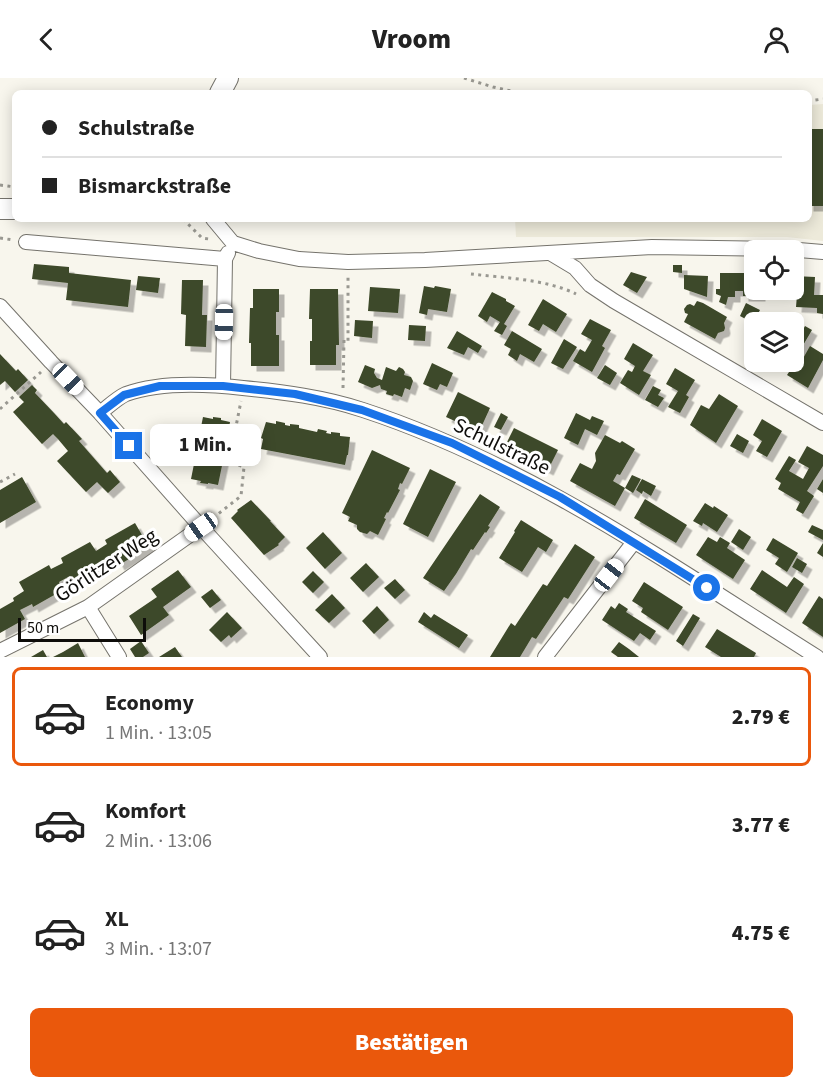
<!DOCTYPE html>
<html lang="de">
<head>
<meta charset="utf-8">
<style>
  body { margin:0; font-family:"Source Sans 3",sans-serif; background:#f6f6f6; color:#222; height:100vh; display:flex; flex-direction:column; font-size:22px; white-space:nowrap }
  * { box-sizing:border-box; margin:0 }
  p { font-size:20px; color:#767676 }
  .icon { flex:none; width:33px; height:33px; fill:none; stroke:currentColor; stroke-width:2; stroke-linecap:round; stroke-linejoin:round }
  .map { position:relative; height:579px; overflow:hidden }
  .side { display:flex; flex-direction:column; background:#fff; flex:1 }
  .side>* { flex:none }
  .guide { position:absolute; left:12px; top:12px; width:800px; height:132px; border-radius:9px; box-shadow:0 3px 15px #0003; display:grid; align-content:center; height:132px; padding:0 30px; background:#fff }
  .tools { position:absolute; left:744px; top:162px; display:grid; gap:12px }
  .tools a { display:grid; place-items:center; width:60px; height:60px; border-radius:9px; background:#fff; box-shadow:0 3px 15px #0003; font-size:30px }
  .scale { position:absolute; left:18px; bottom:15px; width:128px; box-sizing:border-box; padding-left:6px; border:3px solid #0e0d0a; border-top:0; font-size:16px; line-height:21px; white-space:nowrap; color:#0e0d0a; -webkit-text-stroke:4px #fff; paint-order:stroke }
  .end { position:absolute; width:27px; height:27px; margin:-14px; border:8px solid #1a73e8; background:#fff; box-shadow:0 0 0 3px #fff }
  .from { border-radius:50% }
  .bubble { position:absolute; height:42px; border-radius:9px; background:#fff; box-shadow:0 3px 15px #0003; font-size:20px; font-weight:800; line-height:42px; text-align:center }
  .car { position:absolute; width:18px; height:36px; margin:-18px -9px; border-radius:8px; box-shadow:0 0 4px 2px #0007; background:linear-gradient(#fff 24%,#345 0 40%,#fff 0 76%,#345 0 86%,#fff 0) }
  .guide b { display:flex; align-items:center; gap:21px; height:57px; font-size:22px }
  .guide b+b { border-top:2px solid #e0e0e0 }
  .guide i { width:15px; height:15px; background:#222 }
  ul { padding:10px 0 0; list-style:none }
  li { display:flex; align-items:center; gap:18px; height:99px; margin:0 12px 9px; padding:0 18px; border:3px solid transparent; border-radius:9px }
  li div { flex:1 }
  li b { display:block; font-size:22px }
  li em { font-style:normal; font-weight:800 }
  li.current { border-color:#ea580c }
  li>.icon { width:54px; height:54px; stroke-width:1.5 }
  .primary-button { display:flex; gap:12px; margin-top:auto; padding:12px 30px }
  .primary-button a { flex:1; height:69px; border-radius:9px; background:#ea580c; color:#fff; font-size:24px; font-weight:800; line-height:69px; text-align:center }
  header { display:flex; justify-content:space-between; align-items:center; height:78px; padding:0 30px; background:#fff; font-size:27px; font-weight:800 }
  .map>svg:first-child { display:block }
  .built { fill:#edeada }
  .building { fill:#3d4829; filter:url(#shadow) }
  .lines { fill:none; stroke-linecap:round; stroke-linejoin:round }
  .street-casing { stroke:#75736c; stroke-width:16 }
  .secondary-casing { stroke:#75736c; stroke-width:22 }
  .path { stroke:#999891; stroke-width:3; stroke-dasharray:3 4.5; stroke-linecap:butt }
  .street { stroke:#fff; stroke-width:14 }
  .secondary { stroke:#fff; stroke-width:20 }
  .route { stroke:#1a73e8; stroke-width:8 }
  .labels { text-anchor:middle; stroke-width:6; stroke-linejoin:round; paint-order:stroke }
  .street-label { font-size:21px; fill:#0e0d0a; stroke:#fff }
</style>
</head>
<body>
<header><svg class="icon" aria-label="back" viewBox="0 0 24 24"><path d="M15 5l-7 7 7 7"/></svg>Vroom<svg class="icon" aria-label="person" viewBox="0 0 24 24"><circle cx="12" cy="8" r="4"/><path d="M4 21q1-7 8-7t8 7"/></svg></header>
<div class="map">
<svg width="823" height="579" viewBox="0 0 823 579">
  <defs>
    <filter id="shadow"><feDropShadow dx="5.5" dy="5.5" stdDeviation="0" flood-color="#0004"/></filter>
  </defs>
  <rect width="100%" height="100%" fill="#f8f6ed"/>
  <path class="built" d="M823 26V163L787 159H516L515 141H808L809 27Z"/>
  <path class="building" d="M808 51H823V128H808Z
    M34 186 69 189V195L131 202 128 229 66 222 68 205 32 201Z
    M673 187H682V195L673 194Z
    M631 194 647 199 637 215 623 207Z
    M720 195H754V212H760V218H743V213H735V219H728L726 227 719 224 721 218 716 216V211H720Z
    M684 197 708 198 707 219 684 211Z
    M138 198 160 200 158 215 136 212Z
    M794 198 815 199 814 217H823V236L817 235V230L796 229 797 217 790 216 791 212H794Z
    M182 202H203L202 237H207L206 269 185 268 186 237 181 236Z
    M424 208 434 210 435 208 451 211 447 234 428 231 427 237 419 235Z
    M370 209 400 211 398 235 368 233Z
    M253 211H279V234H276V257H279V288H251V265H249L250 230H253Z
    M310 211H338L339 267H336V287H310V263H312V241H309Z
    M492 214 506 221V223L515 228 504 246 507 248 502 257 494 253 500 244 490 238 487 244 478 238Z
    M543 221 567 236 556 254 543 246 539 253 528 247Z
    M697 223 703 225 727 239 724 245 725 250 724 253 718 255 715 261 684 244 688 236 685 235 684 231 687 227 690 226 694 228Z
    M746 225 760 232 753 245 740 238Z
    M590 241 611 252 602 268 605 270 592 294 573 283 580 271 585 274 592 262 581 256Z
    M355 242 373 243 372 260 354 258Z
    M409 247 426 248 425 263 408 262Z
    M805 248 812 252 798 276 794 274V268Z
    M457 253 482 268 478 275 468 269 464 277 447 270Z
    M512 253 542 271 534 284 520 276 517 283 508 277 511 271 504 267Z
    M753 257 754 258V278L744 272 749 264 747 263 748 259Z
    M564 261 577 269 563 291 551 285Z
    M633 265 653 277 643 293 651 297 639 317 620 305 628 292 632 294 635 288 624 281Z
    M810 268 823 276V282L808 310 787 297 797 282 801 284Z
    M0 276 16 293 18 291 28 302 15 314 5 303 0 307Z
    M432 285 453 295 447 309 440 306 437 312 423 306Z
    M365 287 375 291 374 295 377 300 382 302 386 289 396 293 399 289 403 291 405 294 404 297 411 299 413 303 410 312 405 310 402 319 394 316 393 318 386 316 387 313 381 311 380 307 372 310 358 304Z
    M605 287 617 295 610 307 597 300Z
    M675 290 695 302 686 317 689 319 680 335 668 329 678 313 666 306Z
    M32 307 37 312 35 315 54 335 64 346 66 344 82 361 79 363 107 395 110 392 120 404 108 415 97 404 86 414 57 383 68 373 58 361 53 356 42 366 13 334 24 324 19 319Z
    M653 308 661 312 658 317 664 320 658 329 645 322Z
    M458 314 490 330 479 354 446 339Z
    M719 316 738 328 716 365 690 347 701 327 709 331Z
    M501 335 508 339 501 352 494 349Z
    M576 335 590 342 592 338 604 343 597 357 585 351 578 367 564 360Z
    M203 339 213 341V339L221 340V342L230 344 225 373 221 372 220 378H224L218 407 208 405V406L200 405 201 403 191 401 195 381 189 380 193 358 199 359Z
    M762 341 782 353 767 379 756 373 762 363 753 357Z
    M276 343 285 345V347L290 348V346L299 347V350L317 354 318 351 327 353 326 355 331 356V354L340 355V358L350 359 348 377H347L345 387 261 371 263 361 261 360 266 344 276 346Z
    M514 350 558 372 548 392 504 370Z
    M737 356 749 363 743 375 730 368Z
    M605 357 620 365 622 363 635 371 620 397 617 396 613 403 625 410 615 428 570 403 580 385 592 391 596 383 595 375Z
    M807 368 823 377V388L807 413 814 418 803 436 796 432 800 424 778 411 781 405 775 401 789 378 796 382 789 393 803 401 809 390 798 384Z
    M372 372 410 390 402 406 400 405 398 411 400 412 388 435 387 434 384 440 386 441 378 457 370 453 367 456 360 454 357 451V447L348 443 350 439 342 435Z
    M430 391 456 404 428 459 403 446Z
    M632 397 641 401 633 415 625 410Z
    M22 399 36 424 0 445V412Z
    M642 401 656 408 651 418 643 413 642 416 636 412Z
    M823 401V415L817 411Z
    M480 416 500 429 488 448 490 449 486 455 485 454 473 472 471 471 456 496 444 513 423 500Z
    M645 421 687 447 676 465 634 440Z
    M251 422 271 443H270L285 459 278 466 279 467 264 477 231 440 238 433 237 432Z
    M705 425 713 430 714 428 728 437 717 454 703 445 702 448 693 443Z
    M521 442 553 462 546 474 538 469 522 494 499 480 515 454 514 453Z
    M135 445 149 469 119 487 115 479 103 486 105 489 75 506 70 498 59 504 63 512 33 529 32 526 20 532 25 541 0 555V531L14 523 13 520 24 513 19 504 49 487 51 491 63 485 61 480 90 464 96 473 107 466 105 462Z
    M812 447 823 452V462L808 454Z
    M739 451 751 459 743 472 731 464Z
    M323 454 342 475 325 491 306 470Z
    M708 459 717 464 720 459 730 465 727 470 745 482 733 501 696 477Z
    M773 460 798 475 787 494 775 486 779 480 766 472Z
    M823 465V479L817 475Z
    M575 466 595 479 568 521 564 519 536 561 532 559 520 579H490L511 545 515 548 543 506 547 508Z
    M797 480 807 486 802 495 792 489Z
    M366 485 379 499 363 514 350 500Z
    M178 492 191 509 163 529 169 537 141 557 129 538 157 519 151 511Z
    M762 492 787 509 794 499 804 506 786 535 750 511Z
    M313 493 324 504 313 515 302 504Z
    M395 501 405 512 395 521 384 510Z
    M644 504 683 529 668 552 641 534 643 530 632 523Z
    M212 511 221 522 210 530 201 519Z
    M332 516 345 530 329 545 315 532Z
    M819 518 823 521V559L802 545Z
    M619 525 628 531 626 534 656 553 650 562 640 555 634 563 602 542 611 528 615 531Z
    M377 528 389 542 374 556 362 543Z
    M227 534 242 550 231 560 229 557 221 564 209 552Z
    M424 534 431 540 434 536 468 557 459 570 418 544Z
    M693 536 700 540 683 568 676 563Z
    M717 551 756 575 754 579H721L705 569Z
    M141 563 149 575 143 579H135L130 571Z
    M619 564 629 571 639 579H618L611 574Z
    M78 565 85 579H53L63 574Z
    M175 569 182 579H159Z
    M43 572 47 579H31Z"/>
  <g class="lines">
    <g class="street-casing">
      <path id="street" d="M213 141 233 165 259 173 299 181 348 184 425 182 652 169 787 171 823 174
        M26 164 225 181
        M550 175 575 190 590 207 614 223 823 345
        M0 228 51 284 100 335 201 449 320 579
        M223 308 225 181 228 175
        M100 335C108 329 117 320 126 316 159 304 208 306 243 310 283 314 324 319 363 332 528 386 672 488 817 579
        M88 529 119 579
        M0 573 88 529 201 449
        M545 579 634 464"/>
    </g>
    <g class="secondary-casing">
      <path id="secondary" d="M220 15 228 0
        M0 131H15"/>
    </g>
    <path class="path" d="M464 0 493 9 520 15
      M808 23 823 21
      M0 107 15 109
      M183 141 202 160 209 161
      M0 160 13 162
      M471 196C504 200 546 201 576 216
      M343 310 344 262 348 263V198
      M0 331 41 294
      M0 404 15 396
      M213 440 241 418 244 389 229 384 241 323"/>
    <use href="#street" class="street"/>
    <use href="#secondary" class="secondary"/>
  </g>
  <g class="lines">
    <path class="route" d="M129 368 100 335 124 317 160 308H223L295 316 362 332 452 365 560 419 707 510"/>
  </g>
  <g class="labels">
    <g class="street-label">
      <text transform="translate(502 368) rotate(26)" y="7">Schulstraße</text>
      <text transform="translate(106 487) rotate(-33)" y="7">Görlitzer Weg</text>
    </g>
  </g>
</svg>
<div class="tools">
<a><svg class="icon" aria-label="locate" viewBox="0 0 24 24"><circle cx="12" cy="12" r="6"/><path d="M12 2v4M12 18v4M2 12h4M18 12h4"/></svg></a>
<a><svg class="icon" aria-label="layers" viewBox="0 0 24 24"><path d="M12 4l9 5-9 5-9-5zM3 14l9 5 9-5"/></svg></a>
</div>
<div class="scale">50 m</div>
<i class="end from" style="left:707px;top:510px"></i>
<i class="end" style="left:129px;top:368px"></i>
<div class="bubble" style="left:150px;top:346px;width:111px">1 Min.</div>
<i class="car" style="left:224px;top:244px;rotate:181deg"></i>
<i class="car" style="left:68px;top:301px;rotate:136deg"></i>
<i class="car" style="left:201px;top:449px;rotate:235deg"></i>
<i class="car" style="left:609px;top:497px;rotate:38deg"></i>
<div class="guide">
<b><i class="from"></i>Schulstraße</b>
<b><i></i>Bismarckstraße</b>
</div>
</div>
<section class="side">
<ul>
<li class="current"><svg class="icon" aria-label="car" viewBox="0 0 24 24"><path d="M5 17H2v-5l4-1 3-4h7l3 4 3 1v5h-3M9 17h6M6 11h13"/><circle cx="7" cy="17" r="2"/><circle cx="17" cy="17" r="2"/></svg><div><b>Economy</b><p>1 Min. · 13:05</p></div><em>2.79 €</em></li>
<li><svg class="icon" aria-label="car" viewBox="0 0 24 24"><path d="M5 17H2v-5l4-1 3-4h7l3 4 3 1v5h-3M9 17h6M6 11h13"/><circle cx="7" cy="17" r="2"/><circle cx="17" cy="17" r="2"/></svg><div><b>Komfort</b><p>2 Min. · 13:06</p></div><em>3.77 €</em></li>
<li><svg class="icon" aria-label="car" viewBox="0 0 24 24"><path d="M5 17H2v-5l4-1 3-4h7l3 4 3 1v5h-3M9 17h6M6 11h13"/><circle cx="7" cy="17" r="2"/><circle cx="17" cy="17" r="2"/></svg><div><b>XL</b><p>3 Min. · 13:07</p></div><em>4.75 €</em></li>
</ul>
<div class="primary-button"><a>Bestätigen</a></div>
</section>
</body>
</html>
